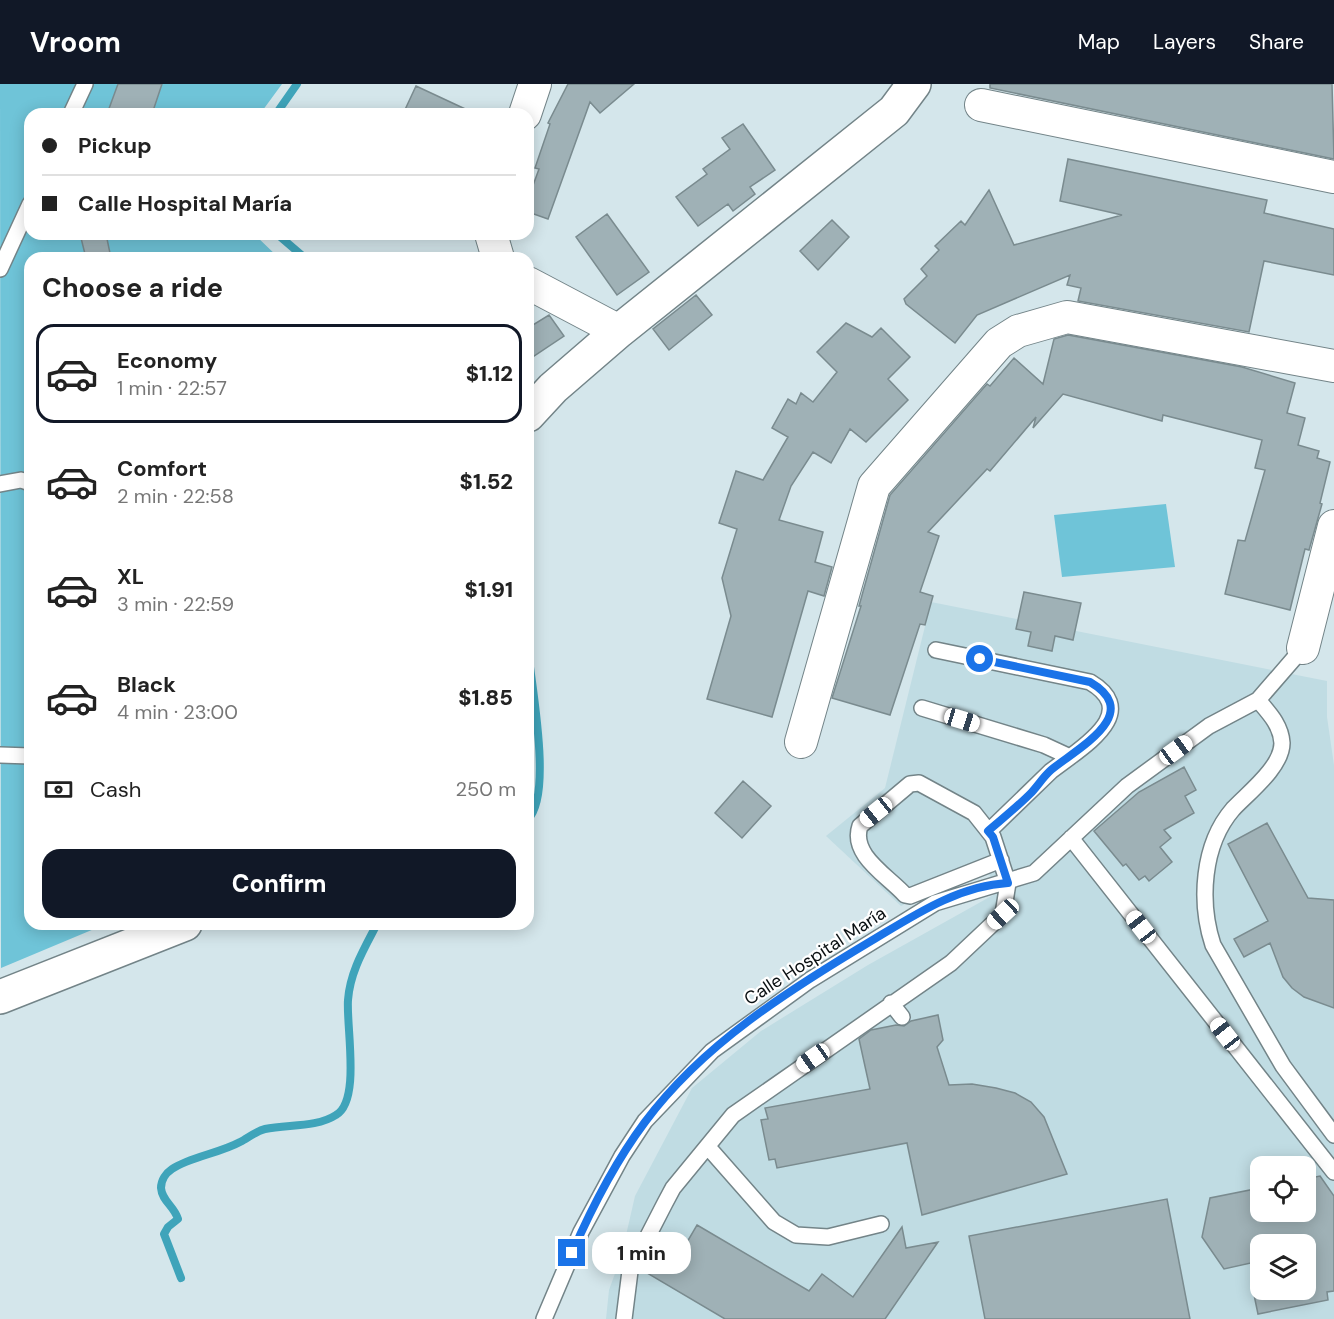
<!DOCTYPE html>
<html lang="en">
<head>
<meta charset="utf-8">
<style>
  body { margin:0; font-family:"DM Sans",sans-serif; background:#f6f6f6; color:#222; height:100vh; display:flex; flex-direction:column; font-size:22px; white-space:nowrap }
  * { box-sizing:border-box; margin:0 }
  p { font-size:20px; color:#767676 }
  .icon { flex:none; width:33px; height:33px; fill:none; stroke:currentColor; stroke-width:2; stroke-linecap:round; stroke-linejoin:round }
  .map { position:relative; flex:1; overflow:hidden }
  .details { position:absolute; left:24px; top:168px; width:510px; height:678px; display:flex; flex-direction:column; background:#fff; border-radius:18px; box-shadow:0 3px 15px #0003 }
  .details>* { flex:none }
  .top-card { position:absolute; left:24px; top:24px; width:510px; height:132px; border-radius:18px; box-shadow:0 3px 15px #0003; display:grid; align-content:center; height:132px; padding:0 18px; background:#fff }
  .buttons { position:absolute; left:1250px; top:1072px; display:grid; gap:12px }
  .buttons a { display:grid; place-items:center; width:66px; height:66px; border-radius:12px; background:#fff; box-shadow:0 3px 15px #0003; font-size:30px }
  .end { position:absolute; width:27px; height:27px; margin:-14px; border:8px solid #1a73e8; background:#fff; box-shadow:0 0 0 3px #fff }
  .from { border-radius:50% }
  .bubble { position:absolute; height:42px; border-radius:18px; background:#fff; box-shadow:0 3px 15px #0003; font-size:20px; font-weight:800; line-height:42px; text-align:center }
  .car { position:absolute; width:18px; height:36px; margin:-18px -9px; border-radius:8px; box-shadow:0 0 4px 2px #0007; background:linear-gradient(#fff 24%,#345 0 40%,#fff 0 76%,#345 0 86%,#fff 0) }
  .top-card b { display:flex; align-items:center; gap:21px; height:57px; font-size:22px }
  .top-card b+b { border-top:2px solid #e0e0e0 }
  .top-card i { width:15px; height:15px; background:#222 }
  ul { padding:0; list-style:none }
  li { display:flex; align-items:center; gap:18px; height:99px; margin:0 12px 9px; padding:0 6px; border:3px solid transparent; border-radius:18px }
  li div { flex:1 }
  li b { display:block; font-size:22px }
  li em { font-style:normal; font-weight:800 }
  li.on { border-color:#111827 }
  li>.icon { width:54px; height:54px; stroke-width:1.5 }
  h2 { padding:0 18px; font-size:27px; line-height:72px }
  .pay { display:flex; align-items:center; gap:15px; height:66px; padding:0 18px; font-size:22px }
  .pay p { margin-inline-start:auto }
  .cta { display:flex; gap:12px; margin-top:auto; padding:12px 18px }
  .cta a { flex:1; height:69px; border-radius:18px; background:#111827; color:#fff; font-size:24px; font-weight:800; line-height:69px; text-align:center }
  header { display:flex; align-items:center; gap:36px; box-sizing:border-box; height:84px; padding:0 30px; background:#111827; color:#fff }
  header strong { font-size:28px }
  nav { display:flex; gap:33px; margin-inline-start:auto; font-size:21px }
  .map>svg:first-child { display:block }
  .built { fill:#c0dce3; fill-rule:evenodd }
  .green { fill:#6fc4d8 }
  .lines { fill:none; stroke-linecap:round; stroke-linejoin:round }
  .stream { stroke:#3fa4ba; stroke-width:8 }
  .building { fill:#9fb1b6; stroke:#7a8b8f; stroke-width:1.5 }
  .service-casing { stroke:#738488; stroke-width:18 }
  .minor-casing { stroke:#738488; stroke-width:34 }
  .tertiary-casing { stroke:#738488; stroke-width:36 }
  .service { stroke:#fff; stroke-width:15 }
  .minor { stroke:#fff; stroke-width:32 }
  .tertiary { stroke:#fff; stroke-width:33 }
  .route { stroke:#1a73e8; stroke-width:8 }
  .labels { text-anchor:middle; stroke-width:4.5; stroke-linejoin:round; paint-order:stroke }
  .street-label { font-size:18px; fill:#090f11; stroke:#fff }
</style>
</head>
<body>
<header>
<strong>Vroom</strong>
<nav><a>Map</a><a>Layers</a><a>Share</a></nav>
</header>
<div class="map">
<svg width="1334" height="1235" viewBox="0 0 1334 1235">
  <rect width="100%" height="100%" fill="#d4e6eb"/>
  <path class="built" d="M931 518 1327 597V633L1334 681V1235H606L609 1206 621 1173 635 1112 692 1004 761 947 868 881 995 810 987 783 901 822 826 752 885 704ZM1260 1083H1305V1128H1260ZM1260 1161H1305V1206H1260Z"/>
  <path class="green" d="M0 0H282L260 30H30V150H254L279 174H30V840H106L1 884Z
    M1166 420 1175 483 1062 493 1054 431Z"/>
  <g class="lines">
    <path class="stream" d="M276 30 297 0
      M277 150 305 174
      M528 566C531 600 553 711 528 735
      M181 1194 164 1150 168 1143 178 1135C174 1122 162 1117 161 1104 161 1096 166 1089 172 1085 190 1073 220 1069 240 1058 248 1054 256 1047 265 1045 287 1040 316 1044 336 1031 361 1017 346 942 348 916 350 888 364 865 377 840"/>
  </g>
  <path class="building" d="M118 0H162L152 30H107Z
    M568 0H634L600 29 590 18 548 135 528 128V115L539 85 535 84 550 40 548 39Z
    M990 0H1332L1334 75 990 4Z
    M416 2 476 30H403Z
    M743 40 775 86 750 103 755 110 733 127 728 120 698 142 676 113 707 90 703 85 730 65 722 54Z
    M1068 75 1267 116 1264 129 1334 145V191L1264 177 1249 248 1078 217 1081 204 1067 201 1070 191 977 231 955 259 906 220 904 215 927 192 921 185 939 166 935 162 961 137 965 141 989 106 1014 161 1122 131 1060 117Z
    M607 130 649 188 617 211 576 153Z
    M832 136 849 153 818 186 800 167Z
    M80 150H106L111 174H86Z
    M696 211 712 231 669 266 653 245Z
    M549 231 564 252 528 276V244Z
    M846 239 872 253 881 244 910 273 888 295 908 316 866 358 850 345 831 379 813 368 791 402 779 436 823 448 815 478 832 483 824 512 808 507 772 633 707 615 731 532 722 494 737 445 719 439 736 387 763 396 788 353 772 344 788 315 796 320 801 309 813 318 837 288 817 268Z
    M1068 251 1242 283 1295 299 1287 329 1305 334 1298 361 1319 367 1317 374 1330 378 1320 419 1322 420 1309 466 1305 465 1290 526 1225 510 1238 456 1245 457 1265 386 1255 384 1262 356 1163 331 1162 337 1063 310 1033 344 1036 333 990 387 987 385 928 448 939 452 920 508 933 512 925 541 920 540 890 631 832 614 861 522H859L890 411 987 300 990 302 1014 274 1043 300 1054 255Z
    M1024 508 1081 519 1073 556 1055 552 1052 567 1028 562 1031 548 1016 545Z
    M1184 683 1196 706 1185 712 1194 729 1164 746 1171 754 1160 763 1172 778 1149 797 1145 792 1139 796 1126 780 1123 782 1094 747 1139 708Z
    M743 697 771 722 742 754 715 729Z
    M1267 739 1308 814 1334 816V924L1304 913 1292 904 1283 893 1270 859 1244 873 1234 855 1268 837 1228 760Z
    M938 931 943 956 937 963 949 1001 972 1000 996 1004 1015 1009 1031 1018 1044 1033 1067 1090 922 1131 907 1059 777 1084 775 1075 769 1076 761 1036 768 1035 765 1024 870 1005 859 955 871 946 896 941 904 942 911 937Z
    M1320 1092 1334 1112V1207L1327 1208 1328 1216 1258 1230 1253 1206H1305V1161H1260V1177L1224 1185 1202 1153 1210 1114 1260 1104V1128H1305V1095Z
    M1167 1115 1190 1235H985L969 1152Z
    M697 1141 809 1207 822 1190 853 1213 902 1143 906 1164 938 1158 885 1235H725L642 1186 656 1158 679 1172Z"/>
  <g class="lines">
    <g class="service-casing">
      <path id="service" d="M71 30 85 0
        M0 185 30 120
        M0 400 21 396 30 399
        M936 566 1090 598C1134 624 1097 653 1070 673
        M1258 616C1269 629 1281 641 1282 659 1282 683 1248 709 1233 725 1202 761 1199 818 1213 861L1283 982 1334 1051
        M922 624 1044 661 1070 673 1051 687 989 747
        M0 671 30 672
        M1071 754 1334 1088
        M891 919 902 933
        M708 1063 774 1138 796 1151 828 1153 881 1140
        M544 1235 581 1148 622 1072 645 1037 712 967 810 896 935 819 1034 789 1127 702 1209 642 1258 616 1303 564
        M624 1235 630 1187 665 1119 673 1104 733 1031 951 879 1003 830 1008 799 993 753 974 729 919 699 910 700 860 742C850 771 888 792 905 811L910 812 1001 776"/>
    </g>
    <g class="minor-casing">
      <path id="minor" d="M981 21 1334 93
        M525 30 535 0
        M491 150 498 174
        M528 199 619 247
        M1303 564 1334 442
        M801 658 874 402 999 259 1018 247 1067 233 1334 282"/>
    </g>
    <g class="tertiary-casing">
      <path id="tertiary" d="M528 331 553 304 619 247 894 27 914 0
        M0 913 185 840"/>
    </g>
    <use href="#service" class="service"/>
    <use href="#minor" class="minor"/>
    <use href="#tertiary" class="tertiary"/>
  </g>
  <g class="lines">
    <path class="route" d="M572 1169C592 1123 615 1078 645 1038 703 960 789 906 871 857 913 832 957 802 1008 799L993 753 988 747C1002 735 1017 723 1030 710 1037 703 1043 693 1051 686 1076 665 1145 630 1090 598L980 575"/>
  </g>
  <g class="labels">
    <g class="street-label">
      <text transform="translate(815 872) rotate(-33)" y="6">Calle Hospital María</text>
    </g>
  </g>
</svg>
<div class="buttons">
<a><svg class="icon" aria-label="locate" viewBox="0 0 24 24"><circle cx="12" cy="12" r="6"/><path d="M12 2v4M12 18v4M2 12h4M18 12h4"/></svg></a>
<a><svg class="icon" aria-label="layers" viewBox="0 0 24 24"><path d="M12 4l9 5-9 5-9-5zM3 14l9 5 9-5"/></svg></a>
</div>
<i class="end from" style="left:980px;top:575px"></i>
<i class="end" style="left:572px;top:1169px"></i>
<div class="bubble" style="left:592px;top:1148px;width:99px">1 min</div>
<i class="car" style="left:962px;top:636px;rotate:107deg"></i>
<i class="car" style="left:1176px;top:666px;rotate:54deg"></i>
<i class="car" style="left:876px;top:728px;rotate:231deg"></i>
<i class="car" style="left:1003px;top:830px;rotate:227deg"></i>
<i class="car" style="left:1141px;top:843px;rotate:322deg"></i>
<i class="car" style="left:1225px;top:950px;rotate:322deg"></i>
<i class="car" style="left:813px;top:974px;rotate:235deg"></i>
<div class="top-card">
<b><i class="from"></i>Pickup</b>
<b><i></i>Calle Hospital María</b>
</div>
<section class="details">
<h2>Choose a ride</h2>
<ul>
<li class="on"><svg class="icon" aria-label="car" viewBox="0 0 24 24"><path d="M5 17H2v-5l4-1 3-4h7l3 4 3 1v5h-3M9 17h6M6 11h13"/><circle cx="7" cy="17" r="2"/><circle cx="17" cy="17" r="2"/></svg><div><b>Economy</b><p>1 min · 22:57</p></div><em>$1.12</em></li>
<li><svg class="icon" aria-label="car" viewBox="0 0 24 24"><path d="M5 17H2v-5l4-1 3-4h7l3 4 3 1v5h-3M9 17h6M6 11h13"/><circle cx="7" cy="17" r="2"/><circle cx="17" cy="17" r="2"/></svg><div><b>Comfort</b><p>2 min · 22:58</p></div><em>$1.52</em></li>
<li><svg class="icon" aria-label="car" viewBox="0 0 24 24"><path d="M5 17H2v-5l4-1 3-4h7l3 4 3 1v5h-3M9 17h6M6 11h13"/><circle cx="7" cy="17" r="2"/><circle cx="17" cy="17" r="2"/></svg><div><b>XL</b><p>3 min · 22:59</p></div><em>$1.91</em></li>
<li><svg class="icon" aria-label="car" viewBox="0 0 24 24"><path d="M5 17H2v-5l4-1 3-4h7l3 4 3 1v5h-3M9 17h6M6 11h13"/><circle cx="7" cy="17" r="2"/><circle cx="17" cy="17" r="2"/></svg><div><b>Black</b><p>4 min · 23:00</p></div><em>$1.85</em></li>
</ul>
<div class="pay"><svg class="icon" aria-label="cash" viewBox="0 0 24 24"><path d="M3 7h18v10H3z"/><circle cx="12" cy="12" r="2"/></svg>Cash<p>250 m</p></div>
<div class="cta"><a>Confirm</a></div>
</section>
</div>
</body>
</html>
